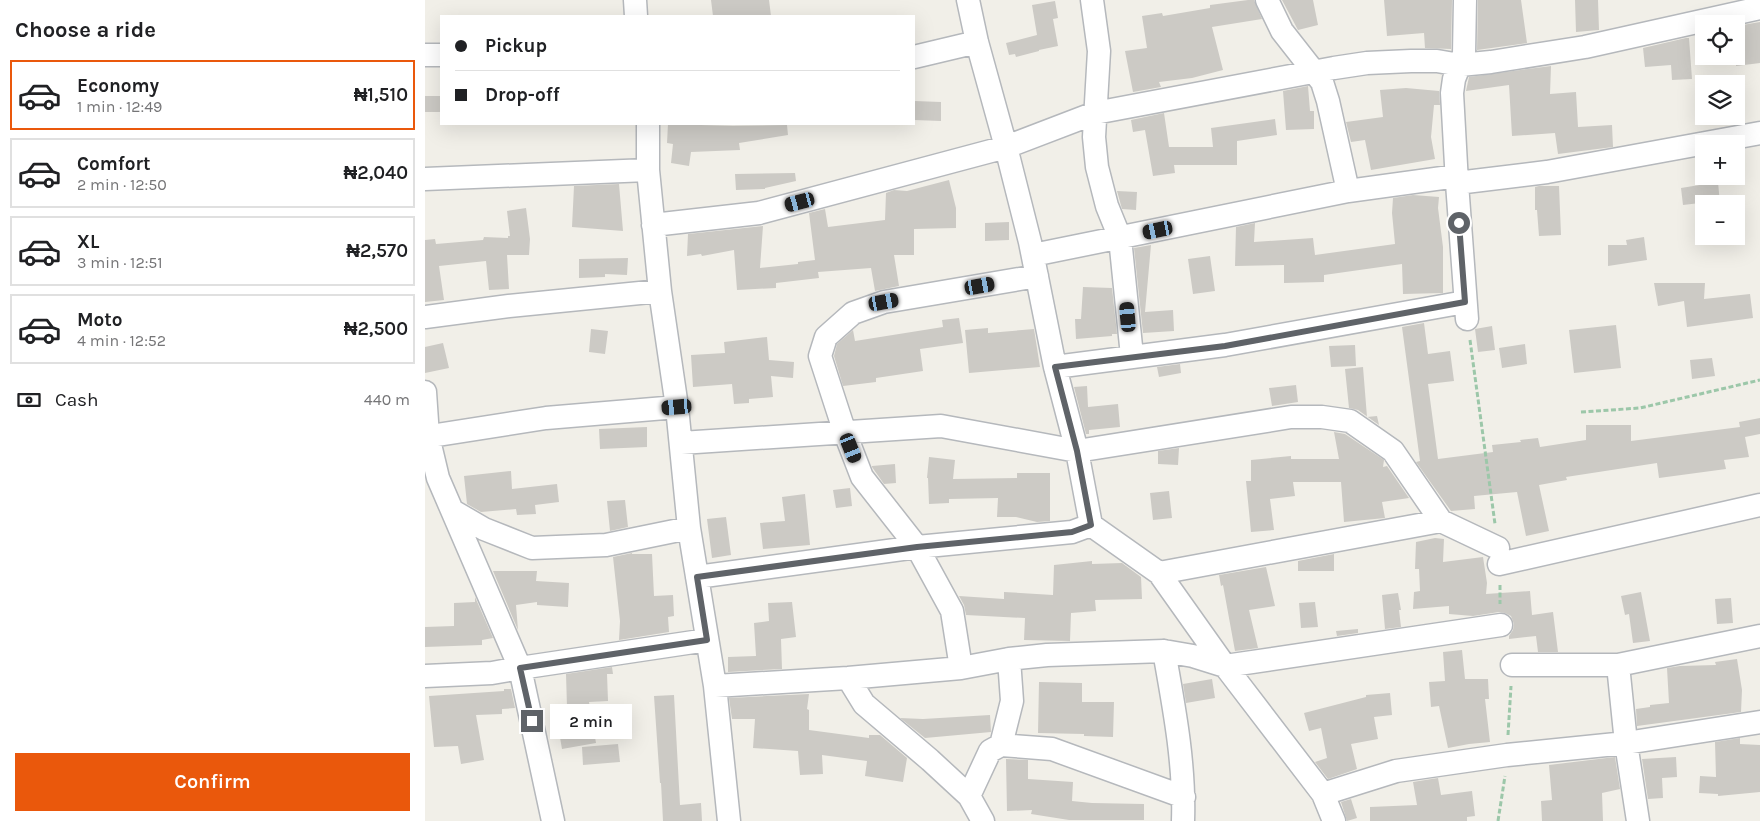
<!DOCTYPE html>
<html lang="en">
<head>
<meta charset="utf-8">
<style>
  body { margin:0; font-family:Karla,sans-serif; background:#f2f2f2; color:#202124; height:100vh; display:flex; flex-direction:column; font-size:19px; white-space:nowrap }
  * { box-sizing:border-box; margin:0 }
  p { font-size:16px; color:#757577 }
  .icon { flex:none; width:28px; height:28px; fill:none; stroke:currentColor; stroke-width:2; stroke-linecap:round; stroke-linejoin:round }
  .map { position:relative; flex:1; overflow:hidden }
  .details { display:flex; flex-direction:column; background:#fff; width:425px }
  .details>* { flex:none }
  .banner { position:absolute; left:15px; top:15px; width:475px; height:110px; border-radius:0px; box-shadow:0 5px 20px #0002; display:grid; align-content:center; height:110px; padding:0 15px; background:#fff }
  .tools { position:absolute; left:1270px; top:15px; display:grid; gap:10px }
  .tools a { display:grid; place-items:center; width:50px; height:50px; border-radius:0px; background:#fff; box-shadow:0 5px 20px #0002; font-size:25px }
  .end { position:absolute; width:22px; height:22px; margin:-11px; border:6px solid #5f6368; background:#fff; box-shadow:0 0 0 2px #fff }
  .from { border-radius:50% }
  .bubble { position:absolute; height:35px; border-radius:0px; background:#fff; box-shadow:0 5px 20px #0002; font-size:16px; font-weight:600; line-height:35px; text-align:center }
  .car { position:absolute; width:15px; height:30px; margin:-15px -8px; border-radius:6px; box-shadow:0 0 4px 1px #0007; background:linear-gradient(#222 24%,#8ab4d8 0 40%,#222 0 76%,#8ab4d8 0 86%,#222 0) }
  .banner b { display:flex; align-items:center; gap:18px; height:48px; font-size:19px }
  .banner b+b { border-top:1px solid #e0e0e0 }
  .banner i { width:12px; height:12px; background:#202124 }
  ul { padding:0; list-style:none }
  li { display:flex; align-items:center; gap:15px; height:70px; margin:0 10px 8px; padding:0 5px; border:2px solid #e0e0e0; border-radius:0px }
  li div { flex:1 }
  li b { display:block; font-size:19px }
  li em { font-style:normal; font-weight:600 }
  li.active { border-color:#ea580c }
  li>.icon { width:45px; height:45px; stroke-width:1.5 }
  h2 { padding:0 15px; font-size:22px; line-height:60px }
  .pay { display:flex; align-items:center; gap:12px; height:55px; padding:0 15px; font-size:19px }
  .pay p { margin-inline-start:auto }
  .button { display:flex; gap:10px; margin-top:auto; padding:10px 15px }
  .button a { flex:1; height:58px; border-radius:0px; background:#ea580c; color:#fff; font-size:20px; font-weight:600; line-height:58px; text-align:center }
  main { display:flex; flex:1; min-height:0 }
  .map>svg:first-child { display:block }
  .building { fill:#cccac5 }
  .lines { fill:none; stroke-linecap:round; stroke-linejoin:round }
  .street-casing { stroke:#b5b8bc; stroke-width:25 }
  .path { stroke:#9cc7a9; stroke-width:3; stroke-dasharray:5 2.5; stroke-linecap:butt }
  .street { stroke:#fff; stroke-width:22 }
  .route { stroke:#5f6368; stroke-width:6 }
</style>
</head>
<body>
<main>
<section class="details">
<h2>Choose a ride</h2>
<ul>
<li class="active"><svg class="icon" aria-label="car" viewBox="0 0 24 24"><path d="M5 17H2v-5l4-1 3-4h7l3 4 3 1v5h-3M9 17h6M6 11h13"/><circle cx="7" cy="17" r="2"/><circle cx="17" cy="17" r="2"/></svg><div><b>Economy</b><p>1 min · 12:49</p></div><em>₦1,510</em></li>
<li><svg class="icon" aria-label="car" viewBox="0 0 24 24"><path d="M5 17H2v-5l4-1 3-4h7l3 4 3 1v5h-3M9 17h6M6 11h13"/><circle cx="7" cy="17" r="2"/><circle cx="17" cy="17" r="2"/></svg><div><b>Comfort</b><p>2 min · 12:50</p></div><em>₦2,040</em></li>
<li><svg class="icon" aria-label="car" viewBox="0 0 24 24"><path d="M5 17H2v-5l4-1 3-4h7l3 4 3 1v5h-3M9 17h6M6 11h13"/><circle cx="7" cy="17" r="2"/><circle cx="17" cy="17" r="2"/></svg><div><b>XL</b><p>3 min · 12:51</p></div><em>₦2,570</em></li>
<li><svg class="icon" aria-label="car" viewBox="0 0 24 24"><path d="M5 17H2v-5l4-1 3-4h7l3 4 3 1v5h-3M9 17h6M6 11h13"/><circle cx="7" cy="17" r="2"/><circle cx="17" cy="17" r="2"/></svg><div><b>Moto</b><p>4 min · 12:52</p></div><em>₦2,500</em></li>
</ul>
<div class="pay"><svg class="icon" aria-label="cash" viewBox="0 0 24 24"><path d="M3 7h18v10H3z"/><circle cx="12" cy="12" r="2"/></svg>Cash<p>440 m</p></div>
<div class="button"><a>Confirm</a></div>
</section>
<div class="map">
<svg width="1335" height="821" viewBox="0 0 1335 821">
  <rect width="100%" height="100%" fill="#f1efe8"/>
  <path class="building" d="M286 0H344L346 16H288Z
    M823 0H829L837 19 787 27 798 70 767 78 734 82 736 87 708 92 700 51 722 48 717 16 737 13 738 16 785 8V5Z
    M857 0H888L893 25 873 30Z
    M959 0H1027L1026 49 1000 48 999 33 962 36Z
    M1053 0H1096L1102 43 1052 50Z
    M1150 0H1173L1174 30 1151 32Z
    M630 1 633 18 628 19 633 46 614 50V51L591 57 590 54 584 55 581 43 612 35 607 5Z
    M1335 22V63L1311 66V49L1316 48 1312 26Z
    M1261 38H1264L1267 79 1247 80 1246 65 1220 67 1218 48Z
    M1126 66 1125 94 1151 92 1153 127 1187 125 1188 147 1133 154 1130 133 1087 136 1084 85 1041 91 1044 77Z
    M883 86 885 111H889V129L861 130 858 91Z
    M981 88 1014 91 1015 105H1009L1006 137 1010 159 946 170 940 140 926 142 921 122 958 117 955 90Z
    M0 96H16V112H0Z
    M489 101 516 102V121L489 120Z
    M739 113 744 147H788L786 128 850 119 852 135 812 141V165H749L750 173 728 176 720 130 708 132 706 120Z
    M243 124 308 126 362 125 363 135 314 143 315 150 266 152 264 166 246 163 248 144 242 143Z
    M370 173 371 181 340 188V189L311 190 310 174Z
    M524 180 531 208V228L489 229V255H469L474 286 450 291 446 268 393 272 394 278 351 283V288L312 290 309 250 277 256 276 254 262 256 263 234 338 226 335 268 373 264V262L390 260 384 213 400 209 403 227 460 220 461 193 469 190 482 191Z
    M1293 182 1295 204 1275 203 1258 205 1256 188Z
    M194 184 198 231 147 227 149 186Z
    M1114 186H1134L1136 235 1114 236 1112 210H1110V187Z
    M692 191 712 192 711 210 697 209Z
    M988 195 1014 197 1013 208 1018 247V293L978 294 977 264 899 275V282L859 283V265L810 266 811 227 830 223 829 242 888 238 890 255 970 244 967 213 968 198Z
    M101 208 105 239 104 255H82L84 289 64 290 61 261 14 266 19 300 0 302V240L10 239 11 244 58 240 59 237 83 238V236H85L82 211Z
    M584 222V240L560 241V223Z
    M1219 237 1222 260 1183 266V245H1202L1201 240Z
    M726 245 720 312 748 310 749 331 718 333 709 248Z
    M785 256 790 291 768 294 763 259Z
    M203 258 202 275 180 274V277L154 278V259Z
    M1229 283H1280L1279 299 1325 294 1328 318 1262 327 1259 301 1233 306Z
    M658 287 687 288 692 334H687V336L651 339 650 319H656Z
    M534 318 538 343 495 349 498 371 451 378V382L418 386 409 356 412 344 428 330 430 341 518 327 517 320Z
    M999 323 1003 354 1025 351 1029 381 1003 384 1013 459 1068 452 1067 445 1096 442 1095 440 1113 438 1115 447 1161 440V425H1206V441L1315 427 1314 422 1335 418V434L1320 437 1324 457 1299 460 1301 469 1234 478 1232 463 1141 477 1142 480 1114 485 1124 531 1101 536 1092 492 1049 496 1050 509 1026 511 991 462 995 461 977 327Z
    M1191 325 1196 368 1149 373 1144 330Z
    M1067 326 1070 350 1053 352 1050 329Z
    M563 328V333L609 329 615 367 544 373 540 330Z
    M166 329 183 331 180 354 164 352Z
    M342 337 344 360 369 362 368 378 346 376 348 397 324 399V403L309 404 307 384 268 387 266 355 300 353 299 342Z
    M18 343 24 368 0 373V347Z
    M1100 344 1102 364 1077 368 1074 348Z
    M930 345 931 366 906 367 904 346Z
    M1287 358 1290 376 1267 379 1265 360Z
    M755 364 756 373 734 377 732 367Z
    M938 367 942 417 952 416 954 425 933 410 924 408 920 369Z
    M871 385 873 402 847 406 844 388Z
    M662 386 663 407 693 404 695 427 664 430V434H661L649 387Z
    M222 427V447L175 449 174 429Z
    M909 432 920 434 959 460 958 467 962 466 984 498 957 502 960 518 919 522 916 482H868L870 496 845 499 849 530 826 532 821 481H826V460L866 456V459H914Z
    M754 448 753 465 733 464V451Z
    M504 457 530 460 528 479 592 478V473H625V521L612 522 591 517H572L573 498 524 499V503L504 504 503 478H502Z
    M470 464 471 483 459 484 447 467V466Z
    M86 471 87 489 132 484 134 502 110 505 111 514 92 515 91 509 56 512 42 504 39 476Z
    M425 488 427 506 411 508 408 490Z
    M744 491 747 518 728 520 725 493Z
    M380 494 385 545 338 549 335 523 360 521 357 497Z
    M200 500 203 527 185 531 182 501Z
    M301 517 306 555 287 558 282 519Z
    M1010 538 1019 539 1018 562 1058 557 1062 583 1061 594 1105 591 1107 615 1128 612 1133 652H1113L1111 636 1084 639V636L1088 630 1089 624 1086 616 1080 613 1074 612 1048 616 1024 614V606L988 609 989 592 995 591 994 569H990L991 542Z
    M207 553V554H227L229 596 248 595 249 616 243 617 244 632 194 640 195 621 188 557Z
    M909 554V571H873V561Z
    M667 561V564L697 563 716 577 717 599 670 600 671 611 646 613 645 641 599 640 600 618 541 615 539 605 534 596 579 599V592L628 595 629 565Z
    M841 567 850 606 824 610 833 648 810 651 798 585 796 586 794 575Z
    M68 571H112L111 581 144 583 143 607 112 605V602L91 605 93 630Z
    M1216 592 1225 641 1208 643 1204 614 1200 615 1196 596Z
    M973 593 976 610H974L976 627 960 629 957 595Z
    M50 597 68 638 57 640V645L0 647V627L29 626V603L50 602Z
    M1306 598 1308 623 1292 624 1290 599Z
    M367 602 371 637 356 639 357 669 303 672V657L331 656 329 623 344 621 343 603Z
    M890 602 893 627 876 628 874 603Z
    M933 629V633L912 636 911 631Z
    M1037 650 1040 679H1063L1064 699H1060L1065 742 1044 744 1023 748 1014 706 1006 707 1004 682 1020 681 1018 652Z
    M1312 659 1317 690 1316 712 1212 726 1211 709 1225 707V705L1244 703 1242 668 1255 666 1291 665 1290 662Z
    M187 667 188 674H182L183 701 164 702 171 743 137 749 130 709 142 707 141 674Z
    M787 679 790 698 761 703 758 684Z
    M614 682 657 683V702H689L688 737 659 736V734L613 733Z
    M79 689H86L90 708 77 709V714L51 715 59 760 36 764 33 746 9 747 4 696 79 691Z
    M965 693 967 715 949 717 953 739 926 744 932 769 903 779 890 762 902 758 896 728 884 731 879 713 941 697V695Z
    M384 694 382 709 384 710V730L444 738V735H455L482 758 478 782 440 776 442 761 397 755 398 774 375 775 373 751 328 748 330 719H307L304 698Z
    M249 695 255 805 276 803 277 821H238L236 783H235L229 696Z
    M565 715 566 732 500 738 475 718 498 719Z
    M1315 738V744L1335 745V792L1293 796V794L1274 793 1275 776 1291 777 1290 742Z
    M193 744 195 762 158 765 157 747Z
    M1190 757 1195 789 1177 793 1178 821H1117L1116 801 1127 800 1124 765Z
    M1251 757 1252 777 1237 778 1238 798 1223 799 1217 759Z
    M581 759 603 760V779L648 782 647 801 667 803 719 804V820H644L606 814 607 810 582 811Z
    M1013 778 1016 795 1047 791 1050 816 1042 817V821H945V807L992 805 988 782Z
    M926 799 932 818 922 821 916 802Z"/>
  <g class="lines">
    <g class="street-casing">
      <path id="street" d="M210 0 211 16
        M543 0 552 42 581 147 605 242 630 367 652 451 666 525 734 573 800 666 898 794 971 771 1082 755 1201 743 1335 722
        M667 0 674 51 669 137 672 167 682 206 695 238 707 356
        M842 0 857 31 897 82 903 101 923 191
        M1040 0 1039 54 1029 79 1027 93 1032 183 1042 319
        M0 55H16
        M489 57 552 42
        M223 124V170L235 291 252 407 264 528 290 686 304 821
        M0 179 223 170
        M1032 183 1122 172 1335 133
        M228 225 334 213 581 147 670 113 909 68 942 63 986 61H1012L1035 65 1066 62 1160 47 1335 8
        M608 255 923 191 1032 176
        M0 317 84 306 235 291
        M630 367 800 345 1040 302
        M0 392 3 436 13 478 95 668 128 821
        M0 437 121 418 252 407
        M256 443 516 426 652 451 866 417H897L925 421 968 451 1016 521
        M28 511 59 529 107 548 181 545 264 528
        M1074 564 1335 505
        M734 573 1016 521 1073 548
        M272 577 492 547 647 532 666 525
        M739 651C749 707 760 764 758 821
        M1087 665H1193L1335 636
        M1193 665 1201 743 1213 821
        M536 668 527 611 492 547 437 477 420 433 395 356 401 337 428 313 459 302 612 276
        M0 676 67 673 95 668 282 640
        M423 678 439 704 505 760 544 796 558 821
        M290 686 423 678 536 668 584 659 622 655 739 651 768 656 800 666 1076 625
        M576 745 587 701 584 659
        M898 794 909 821
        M544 796 565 751 576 745 627 749 759 797"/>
    </g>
    <path class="path" d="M1045 340 1070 524
      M1156 412 1215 408 1335 380
      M1075 585V604
      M1083 735 1086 686
      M1073 821 1080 776"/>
    <use href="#street" class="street"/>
  </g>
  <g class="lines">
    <path class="route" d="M107 721 95 668 282 640 272 577 492 547 647 532 666 525 652 451 630 367 800 346 1040 302 1034 223"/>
  </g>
</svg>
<div class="tools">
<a><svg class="icon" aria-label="locate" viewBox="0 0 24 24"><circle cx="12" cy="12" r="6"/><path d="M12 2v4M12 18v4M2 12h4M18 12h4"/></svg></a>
<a><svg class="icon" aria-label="layers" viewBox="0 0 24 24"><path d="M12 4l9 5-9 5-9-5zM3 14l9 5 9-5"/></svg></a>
<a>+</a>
<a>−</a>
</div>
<i class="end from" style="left:1034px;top:223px"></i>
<i class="end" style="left:107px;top:721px"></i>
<div class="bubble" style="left:125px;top:704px;width:82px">2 min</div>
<i class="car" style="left:375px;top:202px;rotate:255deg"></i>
<i class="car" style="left:733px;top:230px;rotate:258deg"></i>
<i class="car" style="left:555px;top:286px;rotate:80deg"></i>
<i class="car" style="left:459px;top:302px;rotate:80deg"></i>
<i class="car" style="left:703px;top:317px;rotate:355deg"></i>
<i class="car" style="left:252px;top:407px;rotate:265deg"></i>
<i class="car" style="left:426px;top:448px;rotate:158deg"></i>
<div class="banner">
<b><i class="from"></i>Pickup</b>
<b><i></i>Drop-off</b>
</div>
</div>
</main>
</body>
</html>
